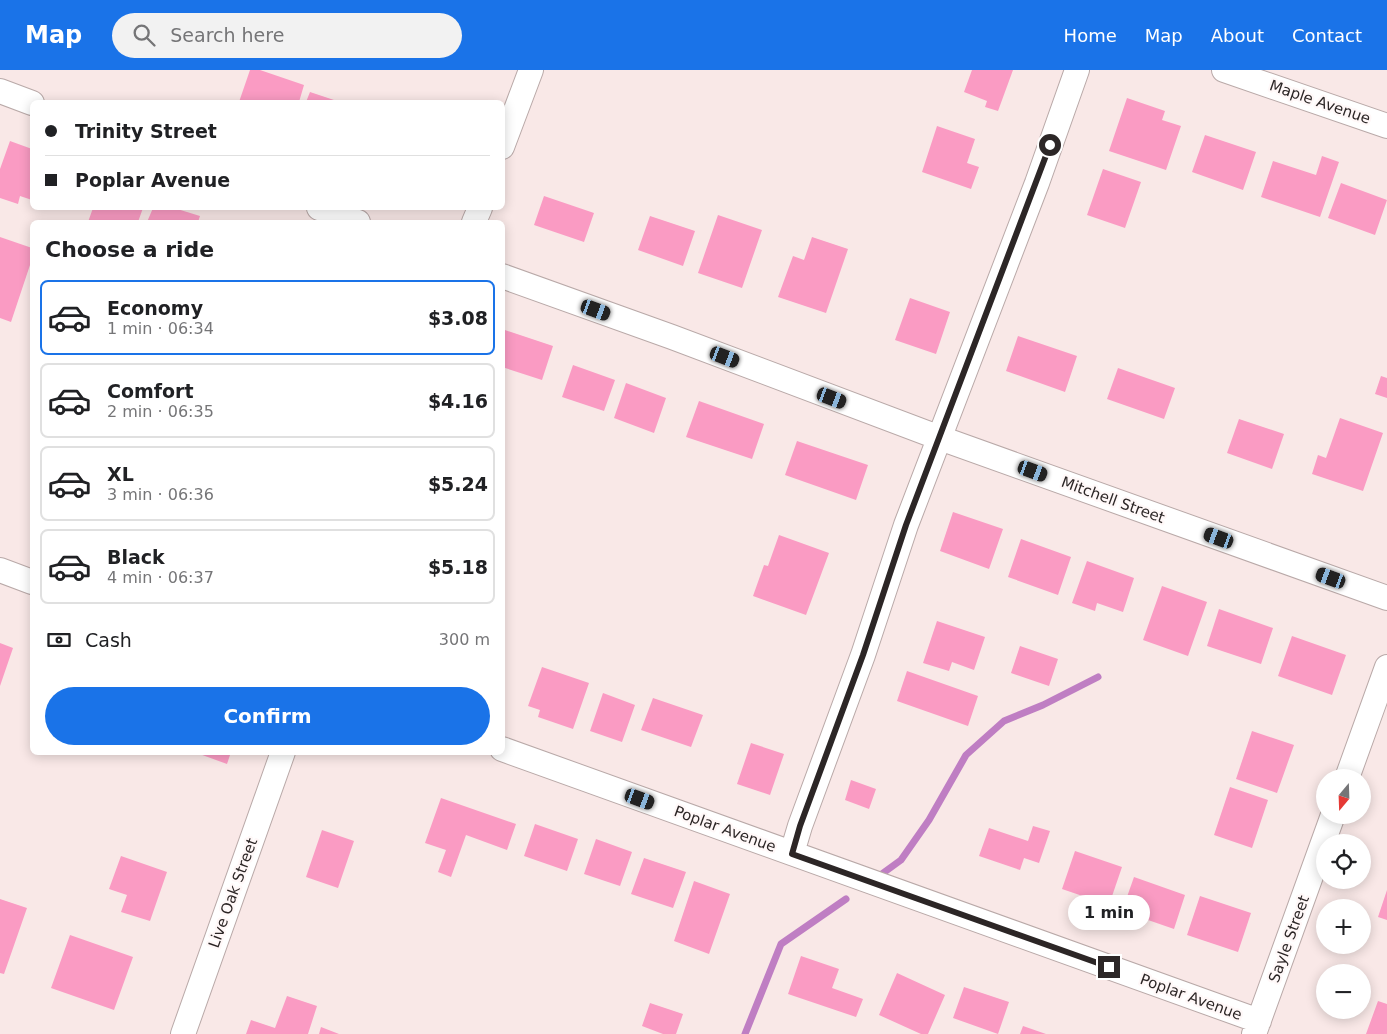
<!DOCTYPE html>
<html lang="en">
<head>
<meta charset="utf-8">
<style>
  body { margin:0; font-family:"DejaVu Sans",sans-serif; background:#f2f2f2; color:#202124; height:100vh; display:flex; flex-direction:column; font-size:19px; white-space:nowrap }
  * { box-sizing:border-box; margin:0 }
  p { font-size:16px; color:#757577 }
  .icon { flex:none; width:28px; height:28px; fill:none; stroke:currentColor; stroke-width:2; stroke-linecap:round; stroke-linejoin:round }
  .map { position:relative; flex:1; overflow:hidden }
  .drawer { position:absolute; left:30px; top:150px; width:475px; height:535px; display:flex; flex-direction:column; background:#fff; border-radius:8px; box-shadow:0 2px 12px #0003 }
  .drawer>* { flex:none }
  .hud { position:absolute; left:30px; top:30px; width:475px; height:110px; border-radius:8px; box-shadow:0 2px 12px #0003; display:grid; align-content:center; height:110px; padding:0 15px; background:#fff }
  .needle { width:32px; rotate:199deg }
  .controls { position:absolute; left:1316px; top:699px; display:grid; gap:10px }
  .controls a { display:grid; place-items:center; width:55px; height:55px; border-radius:50%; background:#fff; box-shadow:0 2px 12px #0003; font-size:25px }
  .end { position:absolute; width:22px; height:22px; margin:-11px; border:6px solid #2c2626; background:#fff; box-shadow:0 0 0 2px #fff }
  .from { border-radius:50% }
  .bubble { position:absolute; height:35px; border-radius:18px; background:#fff; box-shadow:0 2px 12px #0003; font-size:16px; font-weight:700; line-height:35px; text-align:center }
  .car { position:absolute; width:15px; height:30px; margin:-15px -8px; border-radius:6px; box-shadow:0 0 4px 1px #0007; background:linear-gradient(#222 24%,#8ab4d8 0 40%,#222 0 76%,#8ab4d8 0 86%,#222 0) }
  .hud b { display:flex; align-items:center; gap:18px; height:48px; font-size:19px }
  .hud b+b { border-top:1px solid #e0e0e0 }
  .hud i { width:12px; height:12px; background:#202124 }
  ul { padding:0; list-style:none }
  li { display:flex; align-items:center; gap:15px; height:75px; margin:0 10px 8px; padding:0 5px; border:2px solid #e0e0e0; border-radius:8px }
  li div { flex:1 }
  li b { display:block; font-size:19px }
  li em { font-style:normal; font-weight:700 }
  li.active { border-color:#1a73e8 }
  li>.icon { width:45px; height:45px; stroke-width:1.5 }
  h2 { padding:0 15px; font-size:22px; line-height:60px }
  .pay { display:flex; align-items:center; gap:12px; height:55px; padding:0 15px; font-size:19px }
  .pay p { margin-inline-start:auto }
  .cta { display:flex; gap:10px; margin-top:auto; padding:10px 15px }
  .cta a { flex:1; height:58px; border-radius:30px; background:#1a73e8; color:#fff; font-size:20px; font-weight:700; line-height:58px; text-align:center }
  header { display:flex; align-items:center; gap:30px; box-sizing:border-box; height:70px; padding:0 25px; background:#1a73e8; color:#fff }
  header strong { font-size:24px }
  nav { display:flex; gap:28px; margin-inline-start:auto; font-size:18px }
  .search { width:350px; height:45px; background:#f2f2f2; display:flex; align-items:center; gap:12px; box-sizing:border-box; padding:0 18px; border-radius:28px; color:#757577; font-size:19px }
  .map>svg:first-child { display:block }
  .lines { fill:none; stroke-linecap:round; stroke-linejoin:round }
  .stream { stroke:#bf7ec3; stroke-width:7 }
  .building { fill:#fa9bc3 }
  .minor-casing { stroke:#b9a9a8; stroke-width:26 }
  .minor { stroke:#fff; stroke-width:24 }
  .route { stroke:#2c2626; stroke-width:6 }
  .labels { text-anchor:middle; stroke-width:4.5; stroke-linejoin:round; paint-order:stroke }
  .street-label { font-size:15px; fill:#2c2626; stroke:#fff8f8 }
</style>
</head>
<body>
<header>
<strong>Map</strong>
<div class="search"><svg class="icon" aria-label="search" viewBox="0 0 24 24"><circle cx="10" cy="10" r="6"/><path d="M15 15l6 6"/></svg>Search here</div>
<nav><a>Home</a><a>Map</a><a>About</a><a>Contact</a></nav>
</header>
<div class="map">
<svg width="1387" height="964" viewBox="0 0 1387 964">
  <rect width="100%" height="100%" fill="#f9e8e7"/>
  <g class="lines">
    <path class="stream" d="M879 806 901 790 929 750 966 685 1004 651 1043 635 1098 607
      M745 964 781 874 846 829"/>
  </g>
  <path class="building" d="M250 0H260L304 15 299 32H239Z
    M972 0H1013L998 41 985 37 987 31 964 22Z
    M310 22 340 32H306Z
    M1127 28 1165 41 1162 50 1181 56 1166 100 1109 81Z
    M937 56 975 69 967 93 979 97 971 119 922 102Z
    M1205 65 1256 82 1243 120 1192 102Z
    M10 71 32 79V130L20 126 18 134 0 128V99Z
    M1322 86 1339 92 1320 147 1261 127 1273 91 1316 105Z
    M1103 99 1141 112 1125 158 1087 145Z
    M1341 113 1387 130 1375 165 1328 148Z
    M544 126 594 143 584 172 534 155Z
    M93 138H143L138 152H88Z
    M153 138H174L200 146 198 152H147Z
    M718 145 762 160 742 218 698 203Z
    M650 146 695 161 683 196 638 180Z
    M0 167 32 178V189L11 252 0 248Z
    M812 167 848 179 826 243 778 227 793 186 804 190Z
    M910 228 950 242 936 284 895 270Z
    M502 259 553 276 542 310 502 297Z
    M1018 266 1077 286 1065 322 1006 301Z
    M573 295 615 310 604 341 562 327Z
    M1118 298 1175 318 1164 349 1107 329Z
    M1381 306 1387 308V328L1375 324Z
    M626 313 666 328 654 363 614 348Z
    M699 331 764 354 752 389 686 367Z
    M1340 348 1383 363 1363 421 1312 404 1318 385 1326 388Z
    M1239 349 1284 364 1272 399 1227 383Z
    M797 371 868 395 856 430 785 405Z
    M953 442 1003 459 989 499 940 481Z
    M779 465 829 483 806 545 753 526 764 495 768 496Z
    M1021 469 1071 487 1058 525 1008 507Z
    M1087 491 1134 508 1123 542 1097 533 1095 541 1072 533Z
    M1162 516 1207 532 1188 586 1143 570Z
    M1219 539 1273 558 1261 594 1207 576Z
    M937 551 985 567 974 600 952 592 949 601 923 593Z
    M1292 566 1346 585 1332 625 1278 606Z
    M0 573 13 578 0 616Z
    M1020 576 1058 589 1049 616 1011 603Z
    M542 597 589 613 573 659 538 647 540 640 528 636Z
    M907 601 978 626 968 656 897 631Z
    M603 623 635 635 622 672 590 661Z
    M653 628 703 645 691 677 641 660Z
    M1252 661 1294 675 1277 723 1236 709Z
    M751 673 784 684 770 725 737 714Z
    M194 682H231L227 694Z
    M851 710 876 719 869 739 845 730Z
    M1230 717 1268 730 1252 778 1214 765Z
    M441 728 516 754 507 780 466 765 451 807 438 802 446 780 425 773Z
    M535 754 578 769 567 801 524 786Z
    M1033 756 1050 761 1039 793 1024 788 1020 800 979 786 989 758 1028 771Z
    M322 760 354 771 338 818 306 807Z
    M596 769 632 782 620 816 584 804Z
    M1075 781 1122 797 1109 835 1062 819Z
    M121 786 167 802 150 851 121 842 127 825 109 819Z
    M644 788 686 802 673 838 631 824Z
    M1134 807 1185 825 1174 859 1122 841Z
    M694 811 730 824 709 884 674 871Z
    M1387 820V850L1378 847Z
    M1200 826 1251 843 1238 882 1187 865Z
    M0 829 27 838 4 904 0 903Z
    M70 865 133 887 114 940 51 918Z
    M801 886 839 899 832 918 863 929 856 947 788 924Z
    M897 903 945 925 928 964H921L879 945Z
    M964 917 1009 932 998 964 953 948Z
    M287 926 317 936 308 964H246L251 950 275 958Z
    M1378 931 1387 934V964H1366Z
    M650 933 683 944 676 964H663L642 956Z
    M1023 956 1046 964H1020Z
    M321 957 339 964H319Z"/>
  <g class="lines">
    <g class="minor-casing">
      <path id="minor" d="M1224 0 1387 56
        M0 21 32 33
        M502 77 531 0
        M319 138 358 152
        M474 152 480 138
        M502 206 672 267 940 368 1387 528
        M0 500 32 512
        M502 679 1259 951
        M1347 708 1387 597
        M792 783 800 756 863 585 906 455 1037 113 1077 0
        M183 964 283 682
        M1254 964 1333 745"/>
    </g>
    <use href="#minor" class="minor"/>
  </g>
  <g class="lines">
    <path class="route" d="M1050 75 906 455 863 585 800 756 792 784 1109 897"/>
  </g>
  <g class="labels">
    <g class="street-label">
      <text transform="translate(1320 32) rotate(19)" y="5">Maple Avenue</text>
      <text transform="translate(1113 430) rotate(20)" y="5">Mitchell Street</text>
      <text transform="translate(725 759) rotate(20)" y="5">Poplar Avenue</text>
      <text transform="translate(233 823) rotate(-70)" y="5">Live Oak Street</text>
      <text transform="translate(1289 869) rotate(-70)" y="5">Sayle Street</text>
      <text transform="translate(1191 927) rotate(20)" y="5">Poplar Avenue</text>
    </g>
  </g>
</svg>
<div class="controls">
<a><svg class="needle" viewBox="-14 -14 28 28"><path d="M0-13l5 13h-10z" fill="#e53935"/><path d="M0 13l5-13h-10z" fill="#757577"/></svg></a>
<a><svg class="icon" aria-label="locate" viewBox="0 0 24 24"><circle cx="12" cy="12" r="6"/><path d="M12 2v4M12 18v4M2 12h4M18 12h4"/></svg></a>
<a>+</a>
<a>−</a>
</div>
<i class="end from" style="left:1050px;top:75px"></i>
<i class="end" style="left:1109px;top:897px"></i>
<div class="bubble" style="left:1068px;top:825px;width:82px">1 min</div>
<i class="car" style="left:596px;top:240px;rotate:110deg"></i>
<i class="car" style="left:725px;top:287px;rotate:111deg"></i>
<i class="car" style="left:832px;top:328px;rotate:111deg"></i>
<i class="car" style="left:1033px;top:401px;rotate:110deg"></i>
<i class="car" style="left:1219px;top:468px;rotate:290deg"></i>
<i class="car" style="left:1331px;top:508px;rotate:290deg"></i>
<i class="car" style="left:640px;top:729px;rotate:110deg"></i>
<div class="hud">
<b><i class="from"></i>Trinity Street</b>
<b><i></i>Poplar Avenue</b>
</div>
<section class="drawer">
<h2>Choose a ride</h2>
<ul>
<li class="active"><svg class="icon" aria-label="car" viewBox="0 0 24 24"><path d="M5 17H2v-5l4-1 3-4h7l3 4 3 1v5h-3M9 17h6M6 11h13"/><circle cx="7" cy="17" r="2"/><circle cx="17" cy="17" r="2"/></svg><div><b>Economy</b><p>1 min · 06:34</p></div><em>$3.08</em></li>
<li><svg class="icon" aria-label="car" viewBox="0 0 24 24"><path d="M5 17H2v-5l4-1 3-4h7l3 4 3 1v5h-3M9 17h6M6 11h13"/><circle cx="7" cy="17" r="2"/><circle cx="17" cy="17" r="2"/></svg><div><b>Comfort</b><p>2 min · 06:35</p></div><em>$4.16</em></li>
<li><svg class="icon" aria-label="car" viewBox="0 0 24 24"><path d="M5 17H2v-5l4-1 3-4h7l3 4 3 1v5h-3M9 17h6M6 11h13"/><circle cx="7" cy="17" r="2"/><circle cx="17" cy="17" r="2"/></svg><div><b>XL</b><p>3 min · 06:36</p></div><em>$5.24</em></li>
<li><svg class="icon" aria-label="car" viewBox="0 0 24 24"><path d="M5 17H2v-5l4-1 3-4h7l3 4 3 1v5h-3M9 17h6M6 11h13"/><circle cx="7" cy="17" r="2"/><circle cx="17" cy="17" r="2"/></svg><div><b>Black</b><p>4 min · 06:37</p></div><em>$5.18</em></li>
</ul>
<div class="pay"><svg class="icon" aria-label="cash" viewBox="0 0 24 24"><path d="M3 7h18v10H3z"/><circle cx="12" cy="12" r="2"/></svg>Cash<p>300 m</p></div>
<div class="cta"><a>Confirm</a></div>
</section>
</div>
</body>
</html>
